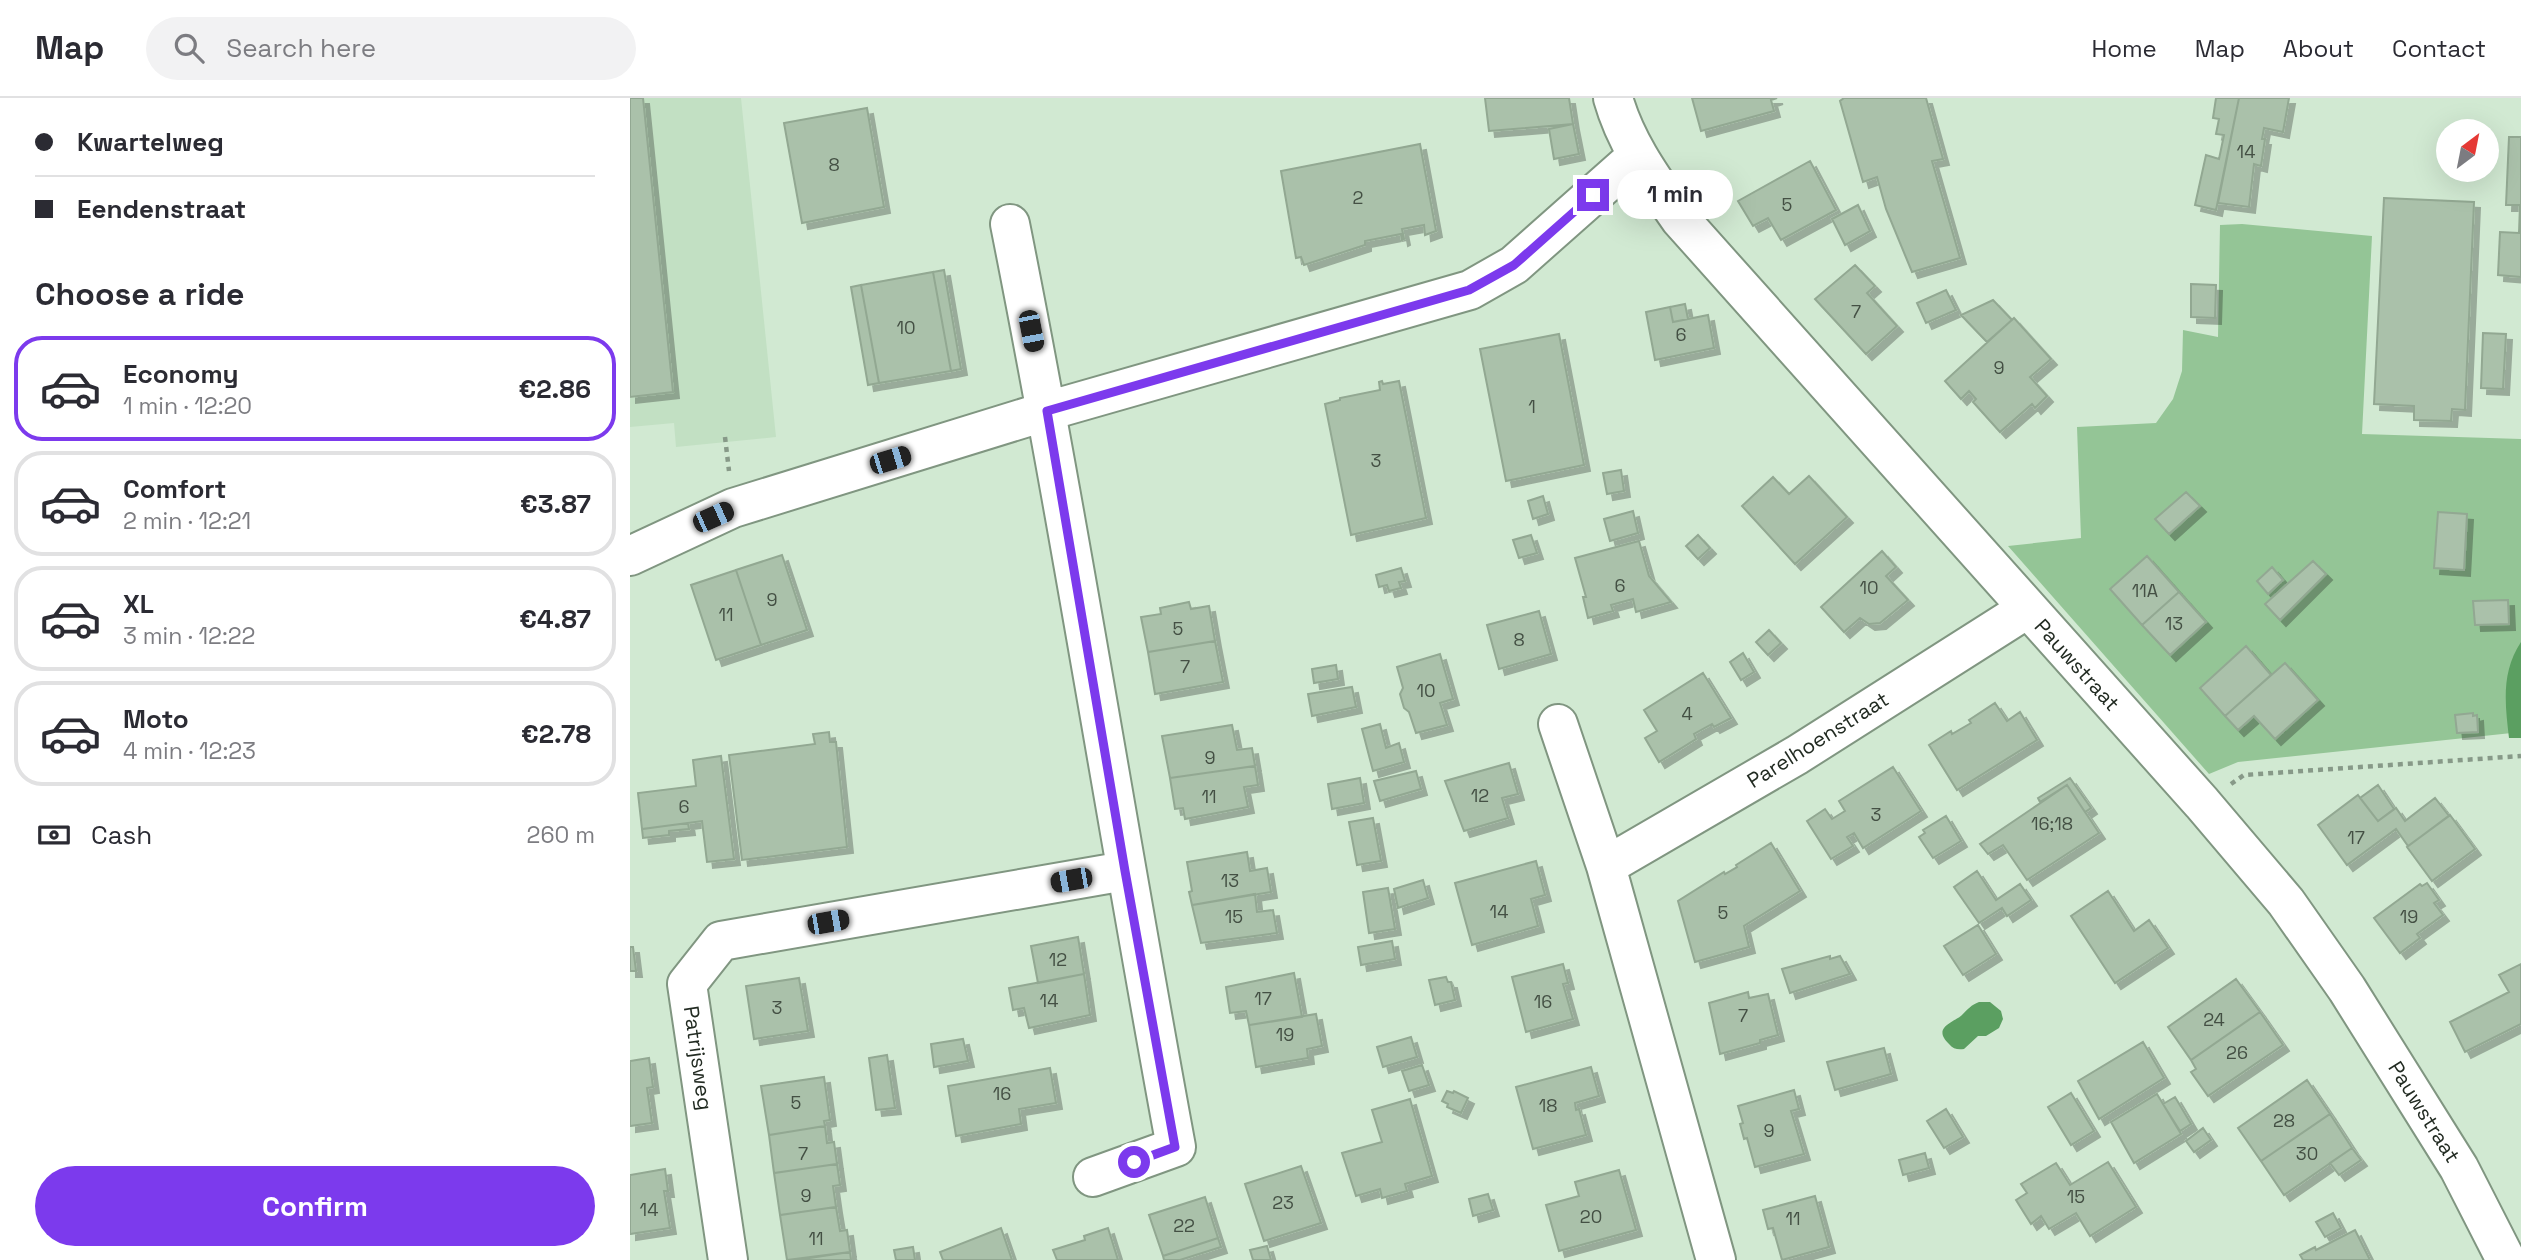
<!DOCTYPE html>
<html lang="en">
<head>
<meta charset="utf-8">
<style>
  body { margin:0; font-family:"Space Grotesk",sans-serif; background:#f2f2f3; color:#2b2b33; height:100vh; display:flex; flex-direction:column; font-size:26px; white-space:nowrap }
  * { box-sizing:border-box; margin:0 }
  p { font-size:23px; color:#7c7c81 }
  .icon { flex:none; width:38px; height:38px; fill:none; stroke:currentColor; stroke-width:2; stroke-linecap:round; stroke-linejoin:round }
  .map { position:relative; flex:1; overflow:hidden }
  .panel { display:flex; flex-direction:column; background:#fff; width:630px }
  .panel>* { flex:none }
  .banner { display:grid; align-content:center; height:154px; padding:0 35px; background:#fff }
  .needle { width:46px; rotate:32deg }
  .fabs { position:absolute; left:1806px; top:21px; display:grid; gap:14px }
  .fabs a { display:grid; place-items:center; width:63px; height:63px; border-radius:50%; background:#fff; box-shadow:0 7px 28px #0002; font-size:35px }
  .end { position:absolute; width:32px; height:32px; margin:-16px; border:9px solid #7c3aed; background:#fff; box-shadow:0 0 0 4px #fff }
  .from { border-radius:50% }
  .bubble { position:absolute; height:49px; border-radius:24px; background:#fff; box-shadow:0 7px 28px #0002; font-size:23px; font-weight:800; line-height:49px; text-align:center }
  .car { position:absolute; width:21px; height:42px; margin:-21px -10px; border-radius:9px; box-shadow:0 0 5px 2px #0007; background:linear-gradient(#222 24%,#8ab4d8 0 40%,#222 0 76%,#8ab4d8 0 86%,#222 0) }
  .banner b { display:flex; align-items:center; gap:24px; height:66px; font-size:26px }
  .banner b+b { border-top:2px solid #e1e1e2 }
  .banner i { width:18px; height:18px; background:#2b2b33 }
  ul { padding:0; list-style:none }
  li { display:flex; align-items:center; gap:21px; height:105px; margin:0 14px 10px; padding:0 21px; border:4px solid #e1e1e2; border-radius:28px }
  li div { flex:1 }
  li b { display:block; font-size:26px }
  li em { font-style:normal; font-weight:800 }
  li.on { border-color:#7c3aed }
  li>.icon { width:63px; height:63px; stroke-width:1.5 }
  h2 { padding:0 35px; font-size:32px; line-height:84px }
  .pay { display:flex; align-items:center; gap:18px; height:77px; padding:0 35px; font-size:26px }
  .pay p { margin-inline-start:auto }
  .action { display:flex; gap:14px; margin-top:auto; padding:14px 35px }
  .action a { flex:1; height:80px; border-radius:42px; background:#7c3aed; color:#fff; font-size:28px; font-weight:800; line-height:80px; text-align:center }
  header { display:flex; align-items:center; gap:42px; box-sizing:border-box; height:98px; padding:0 35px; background:#fff; border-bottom:2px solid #e1e1e2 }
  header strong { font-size:33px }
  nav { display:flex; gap:38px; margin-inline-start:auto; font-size:24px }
  .search { width:490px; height:63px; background:#f2f2f3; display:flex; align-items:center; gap:18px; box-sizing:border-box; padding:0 24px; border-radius:38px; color:#7c7c81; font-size:26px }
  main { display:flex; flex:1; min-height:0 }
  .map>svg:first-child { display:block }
  .built { fill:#c2e0c3 }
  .green { fill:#94c596 }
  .water { fill:#5b9f61 }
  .building { fill:#aac1aa; stroke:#92a892; stroke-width:2; filter:url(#shadow) }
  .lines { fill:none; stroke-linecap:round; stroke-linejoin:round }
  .minor-casing { stroke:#809681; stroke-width:42 }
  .path { stroke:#879988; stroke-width:4.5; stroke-dasharray:5 5; stroke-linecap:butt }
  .minor { stroke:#fff; stroke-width:38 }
  .route { stroke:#7c3aed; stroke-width:9 }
  .labels { text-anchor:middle; stroke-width:5; stroke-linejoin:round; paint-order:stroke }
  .number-label { font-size:18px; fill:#445044 }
  .street-label { font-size:21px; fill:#222b22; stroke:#fff }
</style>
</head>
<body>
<header>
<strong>Map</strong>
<div class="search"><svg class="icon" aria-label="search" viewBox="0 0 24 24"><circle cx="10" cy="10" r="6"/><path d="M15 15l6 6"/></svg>Search here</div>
<nav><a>Home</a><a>Map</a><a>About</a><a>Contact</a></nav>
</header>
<main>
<section class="panel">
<div class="banner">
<b><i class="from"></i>Kwartelweg</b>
<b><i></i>Eendenstraat</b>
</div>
<h2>Choose a ride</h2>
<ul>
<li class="on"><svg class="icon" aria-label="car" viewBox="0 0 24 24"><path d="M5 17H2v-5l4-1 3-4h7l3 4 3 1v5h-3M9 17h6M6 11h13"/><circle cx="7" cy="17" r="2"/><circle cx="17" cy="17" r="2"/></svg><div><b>Economy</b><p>1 min · 12:20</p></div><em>€2.86</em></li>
<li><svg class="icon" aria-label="car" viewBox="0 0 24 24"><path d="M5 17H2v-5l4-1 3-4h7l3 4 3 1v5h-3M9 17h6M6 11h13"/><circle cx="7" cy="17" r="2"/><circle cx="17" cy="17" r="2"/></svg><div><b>Comfort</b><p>2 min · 12:21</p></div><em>€3.87</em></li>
<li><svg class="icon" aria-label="car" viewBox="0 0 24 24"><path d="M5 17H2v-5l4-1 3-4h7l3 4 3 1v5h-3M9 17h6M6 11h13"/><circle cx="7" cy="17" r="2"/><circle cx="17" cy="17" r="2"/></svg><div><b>XL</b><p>3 min · 12:22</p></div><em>€4.87</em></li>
<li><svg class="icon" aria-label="car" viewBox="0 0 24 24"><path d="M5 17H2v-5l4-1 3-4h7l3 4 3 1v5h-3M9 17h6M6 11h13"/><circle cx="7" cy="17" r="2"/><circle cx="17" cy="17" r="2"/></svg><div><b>Moto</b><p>4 min · 12:23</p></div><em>€2.78</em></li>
</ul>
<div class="pay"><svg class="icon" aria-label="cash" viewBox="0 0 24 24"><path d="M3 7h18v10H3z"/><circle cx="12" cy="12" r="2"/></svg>Cash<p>260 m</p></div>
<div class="action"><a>Confirm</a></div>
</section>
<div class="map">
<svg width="1891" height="1162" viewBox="0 0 1891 1162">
  <defs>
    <filter id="shadow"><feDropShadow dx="6" dy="6" stdDeviation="0" flood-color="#0004"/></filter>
  </defs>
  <rect width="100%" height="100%" fill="#d1e9d2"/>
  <path class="built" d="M0 0H111L146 339 46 349 44 325 0 329Z"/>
  <path class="green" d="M1612 126 1742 138 1732 336 1891 341V634L1608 664 1579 676 1378 448 1451 440 1447 329 1526 325 1543 301 1552 273 1553 232 1588 239 1590 127Z"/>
  <path class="water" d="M1891 544V640H1879C1875 606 1871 574 1891 544Z
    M1349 904H1360L1371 913 1373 921 1369 930 1356 938H1348L1334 951C1328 952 1323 951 1319 946 1301 929 1325 924 1332 917 1338 911 1341 907 1349 904Z"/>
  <path class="building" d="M0 0H13L43 294 0 299Z
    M855 0H939L943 26 859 33Z
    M1062 0H1147L1141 2 1144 13 1071 33Z
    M1214 0H1296L1313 61 1302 63 1330 160 1282 174 1256 111 1247 79 1233 84 1210 3Z
    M1586 0H1609L1586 112 1565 107 1576 57 1589 61 1594 37 1586 36 1589 21 1583 20Z
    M1609 0H1659L1653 34 1634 30 1632 41H1635L1631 68 1624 66 1619 109 1588 105Z
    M237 10 254 109 172 125 154 25Z
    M943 26 949 56 924 61 919 31Z
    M1879 39H1891V179L1868 177 1870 134 1889 135 1890 107H1876Z
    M790 46 806 133 795 137 794 127 772 131 774 141 772 142 771 136 735 143V147L674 167 671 159 666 160 651 73Z
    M1180 63 1206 112 1151 142 1138 120 1123 128 1108 103Z
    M1754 100 1844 104 1835 312 1822 311 1821 323 1784 322V308L1744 306Z
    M1228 107 1240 133 1215 147 1202 121Z
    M1225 167 1245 188 1237 195 1267 228 1236 256 1185 201Z
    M314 172 331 271 321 273 303 174Z
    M303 174 321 273 249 285 231 187Z
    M1561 186 1586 187 1585 220 1561 219Z
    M231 187 249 285 238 287 221 189Z
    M1316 192 1326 212 1296 225 1287 205Z
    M1363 202 1382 222 1357 244 1331 217Z
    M1055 206 1058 221 1043 224 1040 209Z
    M1040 209 1043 224 1078 217 1084 250 1025 262 1016 214Z
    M1384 220 1421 261 1400 279 1417 298 1405 310 1402 306 1370 334 1343 304 1346 301 1339 293 1331 301 1315 283Z
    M1853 235 1876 236 1873 291 1851 290Z
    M929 236 954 367 876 383 850 251Z
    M752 283 753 286 769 283 796 420 721 437 695 306 710 302V300L750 292 749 284Z
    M991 372 994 393 977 396 973 375Z
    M1179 378 1217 419 1165 466 1112 408 1143 379 1159 396Z
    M1556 394 1570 408 1539 436 1525 421Z
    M913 398 918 416 903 421 898 403Z
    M1003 413 1008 435 980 443 974 421Z
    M1808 414 1837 416 1834 472 1804 470Z
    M901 437 907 455 889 460 883 442Z
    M1068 437 1080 450 1068 461 1056 448Z
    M1009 443 1019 478 1041 504 1006 514 1003 501 981 507 983 513 958 520 953 499H956L945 460Z
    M1252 453 1266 469 1256 478 1278 502 1250 525 1239 526 1230 520 1214 534 1191 509Z
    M152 457 177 532 131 547 106 472Z
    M1517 458 1549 494 1512 527 1480 491Z
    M1683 463 1696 476 1650 522 1635 506Z
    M1642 469 1653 482 1638 496 1627 483Z
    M771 470 775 483 769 484 771 490 759 493 757 487 749 489 746 477Z
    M106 472 131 547 86 562 61 487Z
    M1549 494 1576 524 1540 557 1512 527Z
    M1878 502 1879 526 1845 527 1843 503Z
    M559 504 561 511 579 508 585 543 518 554 511 519 531 516 530 510Z
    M909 513 921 556 869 571 857 527Z
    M1139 532 1151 545 1138 557 1126 544Z
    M585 543 593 584 525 596 518 554Z
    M1616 548 1641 577 1595 618 1570 590Z
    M1113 555 1124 574 1111 582 1100 564Z
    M810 556 823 601 810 605 817 627 786 635 779 614 774 610 770 596 773 590 767 569Z
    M1655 565 1688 602 1645 641 1624 618 1608 632 1595 618Z
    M706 567 708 581 684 585 682 571Z
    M1073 575 1101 620 1084 629 1082 626 1064 636 1066 641 1029 664 1015 640 1027 633 1014 612Z
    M722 589 726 609 682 618 678 596Z
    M1365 605 1377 623 1390 614 1407 642 1327 692 1299 647 1321 633 1322 636 1341 625 1339 622Z
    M1843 615V618L1847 617 1848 634 1827 635 1825 617Z
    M750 626 756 650 769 645 774 664 743 673 732 631Z
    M602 627 607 652 622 650 625 668 540 680 532 638Z
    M199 634 200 644H206L217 749 112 762 99 657 185 646 183 636Z
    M91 658 104 761 77 764 72 723 12 731 8 695 66 688 63 662Z
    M879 665 888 696 872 700 878 720 834 733 815 683Z
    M625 668 628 687 614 689 618 709 555 721 553 710 545 711 540 680Z
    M1263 669 1291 713 1233 750 1224 735 1217 739 1223 748 1201 761 1177 723 1195 711 1202 721 1215 713 1209 703Z
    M786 673 791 691 750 703 744 683Z
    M730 680 734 705 702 711 698 686Z
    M1440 680 1461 710 1455 714 1437 687 1410 704 1408 700Z
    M1437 687 1469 735 1397 782 1373 747 1358 756 1350 746Z
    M1748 687 1764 711 1748 723 1730 700Z
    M1728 697 1748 723 1766 710 1775 723 1805 700 1819 718 1778 748 1766 731 1717 767 1688 727Z
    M1820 717 1845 751 1802 783 1777 749Z
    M1316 718 1331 743 1303 760 1289 739 1295 735 1293 732Z
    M743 720 751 763 727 767 719 724Z
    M58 725 59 731 39 733V737L13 740 12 731Z
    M1141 745 1170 793 1114 828 1119 849 1065 864 1048 803 1094 774 1095 776 1107 769 1106 767Z
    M617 754 620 773 637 770 641 794 562 807 559 794 562 793 557 764Z
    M906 763 915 797 901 801 908 828 842 847 825 785Z
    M1347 773 1366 802 1390 786 1401 802 1377 818 1372 810 1349 825 1324 789Z
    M793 782 798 800 768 810 764 791Z
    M1797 785 1809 802 1804 805 1813 817 1787 836 1790 840 1770 855 1744 820 1790 786 1792 788Z
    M758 790 765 831 739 835 733 794Z
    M1478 793 1504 833 1519 822 1538 850 1485 885 1441 818Z
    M625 796 627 814 643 812 647 835 571 845 562 807Z
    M1348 827 1366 856 1333 877 1314 848Z
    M448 839 454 876 408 885 401 848Z
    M762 843 765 861 731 867 728 849Z
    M0 849H3L6 873H0Z
    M1200 858V861L1210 858 1220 876 1160 895 1152 871Z
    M933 866 938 885 933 886 943 921 896 934 882 879Z
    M1891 866V926L1835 954 1820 924 1879 894 1869 877Z
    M664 875 672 919 619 927 616 913 600 915 596 889Z
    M454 876 460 917 399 930 394 910 383 912 379 890Z
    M816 879 818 884H821L825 902 805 907 799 882Z
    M169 880 178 933 124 941 116 888Z
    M1606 881 1630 914 1561 962 1538 929Z
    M1118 894 1119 900 1138 896 1148 937 1130 942V945L1090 956 1079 905Z
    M1630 914 1653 947 1578 998 1561 974 1566 971 1561 962Z
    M686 916 692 948 677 951 678 960 626 969 619 927Z
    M781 939 787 959 753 969 747 949Z
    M333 941 338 963 304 969 301 946Z
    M1513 944 1534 980 1469 1021 1448 983Z
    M1254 950 1261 976 1205 992 1197 964Z
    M257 957 265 1010 246 1012 239 960Z
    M19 960 23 989 17 990 22 1025 0 1028V963Z
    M792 967 799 987 779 993 772 973Z
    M961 969 969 998 945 1005 946 1012 949 1011 956 1037 903 1051 886 989Z
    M420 970 426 1005 389 1011 391 1026 326 1038 318 988Z
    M194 979 200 1022 194 1023 195 1028 139 1037 131 988Z
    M1677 982 1700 1016 1631 1063 1608 1030Z
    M1164 992 1169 1011 1161 1013 1174 1056 1125 1069 1117 1040 1114 1041 1110 1026 1113 1025 1108 1008Z
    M817 993 823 995 824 993 838 1000 831 1015 817 1009 818 1006 812 1003Z
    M1441 995 1464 1033 1441 1047 1418 1009Z
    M1527 996 1551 1036 1504 1065 1481 1024Z
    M1545 999 1561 1026 1550 1033 1533 1006Z
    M780 1001 802 1078 775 1086 777 1093 752 1100 750 1091 726 1098 712 1055 752 1044 742 1012Z
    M1316 1011 1333 1039 1314 1050 1297 1023Z
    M1700 1016 1722 1050 1654 1097 1631 1063Z
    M195 1028 197 1045 204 1044 207 1066 144 1075 139 1037Z
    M1573 1030 1581 1042 1564 1054 1556 1043Z
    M1722 1050 1731 1062 1709 1077 1700 1065Z
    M1295 1055 1299 1070 1273 1077 1269 1062Z
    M1478 1064 1506 1109 1460 1138 1446 1115 1419 1131 1411 1118 1401 1126 1386 1102 1397 1095 1391 1086 1426 1065 1440 1087Z
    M207 1066 210 1087 203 1088 206 1109 150 1117 144 1075Z
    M671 1068 691 1125 634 1143 615 1086Z
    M35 1071 38 1093H34L40 1130 0 1136V1077Z
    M989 1072 1006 1132 929 1153 916 1107 949 1098 945 1084Z
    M858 1096 863 1112 843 1118 839 1101Z
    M1185 1098 1199 1149 1152 1162 1143 1130 1138 1131 1133 1112Z
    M575 1099 588 1140 533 1158 519 1117Z
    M206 1109 210 1133 217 1132 220 1154 157 1162 150 1117Z
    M1703 1115 1711 1130 1695 1139 1686 1124Z
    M371 1130 382 1162H313L310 1154Z
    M478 1130 488 1162H427L423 1152 455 1142 454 1138Z
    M1725 1132 1740 1162H1673L1670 1157 1685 1149 1686 1152Z
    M588 1140 591 1149 550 1162H534L533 1158Z
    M637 1148 641 1162H623L620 1152Z
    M283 1149 285 1162H266L264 1152Z
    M220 1154 221 1162H166Z"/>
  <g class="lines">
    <g class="minor-casing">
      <path id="minor" d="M983 0C996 46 1023 82 1050 121L1572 705 1656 804 1717 891 1829 1070 1876 1162
        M380 126C441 432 489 742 546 1049L463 1079
        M0 458 103 410 417 313 840 192 884 167 1007 58
        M928 626 976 768
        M98 1162 57 886 91 843 495 773
        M1086 1162 976 768 1167 657 1397 511"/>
    </g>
    <path class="path" d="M95 339 99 373
      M1601 686 1614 677 1891 658"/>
    <use href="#minor" class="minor"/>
  </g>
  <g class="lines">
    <path class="route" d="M504 1064 545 1049 495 773 417 313 839 192 884 167 963 97"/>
  </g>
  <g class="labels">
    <g class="number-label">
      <text x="1616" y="60">14</text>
      <text x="204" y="73">8</text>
      <text x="728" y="106">2</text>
      <text x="1157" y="113">5</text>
      <text x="1226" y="220">7</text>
      <text x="276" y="236">10</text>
      <text x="1051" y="243">6</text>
      <text x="1369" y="276">9</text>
      <text x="902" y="315">1</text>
      <text x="746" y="369">3</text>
      <text x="990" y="494">6</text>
      <text x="1239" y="496">10</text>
      <text x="1515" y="499">11A</text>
      <text x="142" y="508">9</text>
      <text x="96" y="523">11</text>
      <text x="1544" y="532">13</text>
      <text x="548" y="537">5</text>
      <text x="889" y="548">8</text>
      <text x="555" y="575">7</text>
      <text x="796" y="599">10</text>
      <text x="1057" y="622">4</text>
      <text x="580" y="666">9</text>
      <text x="850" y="704">12</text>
      <text x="579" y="705">11</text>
      <text x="54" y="715">6</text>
      <text x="1246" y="723">3</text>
      <text x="1422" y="732">16;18</text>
      <text x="1726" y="746">17</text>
      <text x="600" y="789">13</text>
      <text x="869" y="820">14</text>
      <text x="1093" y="821">5</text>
      <text x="604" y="825">15</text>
      <text x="1779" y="825">19</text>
      <text x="428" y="868">12</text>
      <text x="633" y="907">17</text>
      <text x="419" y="909">14</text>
      <text x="913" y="910">16</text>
      <text x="147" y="916">3</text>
      <text x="1113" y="924">7</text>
      <text x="1584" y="928">24</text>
      <text x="655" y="943">19</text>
      <text x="1607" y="961">26</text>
      <text x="372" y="1002">16</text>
      <text x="166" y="1011">5</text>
      <text x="918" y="1014">18</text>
      <text x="1654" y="1029">28</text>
      <text x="1139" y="1039">9</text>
      <text x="173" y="1062">7</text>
      <text x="1677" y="1062">30</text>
      <text x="176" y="1104">9</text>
      <text x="1446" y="1105">15</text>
      <text x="653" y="1111">23</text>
      <text x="19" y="1118">14</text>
      <text x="961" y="1125">20</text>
      <text x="1163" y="1127">11</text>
      <text x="554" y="1134">22</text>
      <text x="186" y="1147">11</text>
    </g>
    <g class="street-label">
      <text transform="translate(1447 567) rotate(48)" y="7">Pauwstraat</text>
      <text transform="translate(1188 642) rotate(-32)" y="7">Parelhoenstraat</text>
      <text transform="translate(68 960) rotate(82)" y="7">Patrijsweg</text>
      <text transform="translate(1794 1014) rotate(58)" y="7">Pauwstraat</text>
    </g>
  </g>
</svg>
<div class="fabs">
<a><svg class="needle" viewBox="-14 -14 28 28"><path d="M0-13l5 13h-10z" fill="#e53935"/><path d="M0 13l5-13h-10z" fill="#7c7c81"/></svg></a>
</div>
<i class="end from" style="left:504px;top:1064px"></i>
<i class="end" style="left:963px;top:97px"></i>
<div class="bubble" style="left:987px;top:72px;width:116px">1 min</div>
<i class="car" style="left:401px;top:233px;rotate:169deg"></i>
<i class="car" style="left:260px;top:362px;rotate:73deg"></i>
<i class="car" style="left:83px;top:419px;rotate:66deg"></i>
<i class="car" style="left:441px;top:782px;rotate:260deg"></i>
<i class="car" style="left:198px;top:824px;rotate:80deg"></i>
</div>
</main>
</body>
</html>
